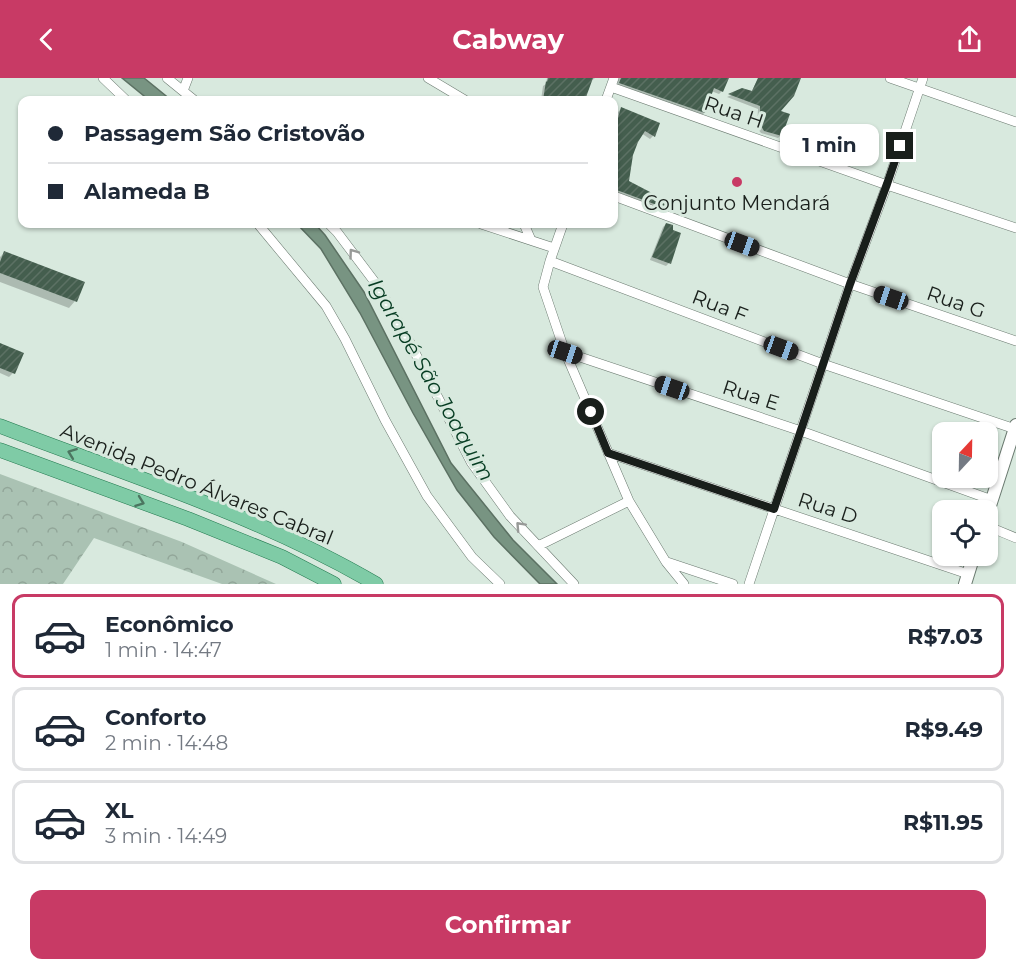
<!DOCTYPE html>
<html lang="pt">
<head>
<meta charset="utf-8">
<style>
  body { margin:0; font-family:Montserrat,sans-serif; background:#f6f6f7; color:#1f2937; height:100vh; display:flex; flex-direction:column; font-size:22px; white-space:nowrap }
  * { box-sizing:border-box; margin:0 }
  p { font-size:20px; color:#747a83 }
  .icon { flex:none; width:33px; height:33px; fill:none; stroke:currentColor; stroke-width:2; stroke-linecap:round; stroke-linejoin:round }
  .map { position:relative; height:506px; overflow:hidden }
  .sheet { display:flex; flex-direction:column; background:#fff; flex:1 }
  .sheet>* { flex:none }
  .top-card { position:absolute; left:18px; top:18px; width:600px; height:132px; border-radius:12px; box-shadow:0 2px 4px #0004; display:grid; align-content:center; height:132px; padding:0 30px; background:#fff }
  .needle { width:39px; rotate:22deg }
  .fabs { position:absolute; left:932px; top:344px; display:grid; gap:12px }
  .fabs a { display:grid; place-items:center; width:66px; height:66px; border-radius:12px; background:#fff; box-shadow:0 2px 4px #0004; font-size:30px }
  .end { position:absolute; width:27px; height:27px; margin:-14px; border:8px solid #191f1b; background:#fff; box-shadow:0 0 0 3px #fff }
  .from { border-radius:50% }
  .bubble { position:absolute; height:42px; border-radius:12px; background:#fff; box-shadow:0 2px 4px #0004; font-size:20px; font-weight:700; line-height:42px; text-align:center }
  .car { position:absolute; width:18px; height:36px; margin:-18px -9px; border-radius:8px; box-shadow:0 0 4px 2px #0007; background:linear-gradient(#222 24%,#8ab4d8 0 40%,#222 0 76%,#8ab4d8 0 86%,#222 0) }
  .top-card b { display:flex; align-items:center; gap:21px; height:57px; font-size:22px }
  .top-card b+b { border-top:2px solid #e0e1e3 }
  .top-card i { width:15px; height:15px; background:#1f2937 }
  ul { padding:10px 0 0; list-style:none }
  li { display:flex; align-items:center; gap:18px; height:84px; margin:0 12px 9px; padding:0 18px; border:3px solid #e0e1e3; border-radius:12px }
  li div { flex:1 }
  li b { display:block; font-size:22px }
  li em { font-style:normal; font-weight:700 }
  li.active { border-color:#c83a65 }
  li>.icon { width:54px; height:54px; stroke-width:1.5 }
  .action { display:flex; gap:12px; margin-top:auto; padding:12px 30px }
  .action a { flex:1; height:69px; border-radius:12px; background:#c83a65; color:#fff; font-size:24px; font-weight:700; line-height:69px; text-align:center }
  header { display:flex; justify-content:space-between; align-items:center; height:78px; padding:0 30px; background:#c83a65; color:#fff; font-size:27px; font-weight:700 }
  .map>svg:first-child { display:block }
  .forest { fill:url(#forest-crowns) }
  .water { fill:#789482; stroke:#5c7163; stroke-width:1.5 }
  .shadow { fill:#0003 }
  .building { fill:url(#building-hatch) }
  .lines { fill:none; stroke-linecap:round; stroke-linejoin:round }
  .minor-casing { stroke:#6b7a70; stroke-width:10 }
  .secondary-casing { stroke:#6b7a70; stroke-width:14 }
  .primary-casing { stroke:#23794f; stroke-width:15 }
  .minor { stroke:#fff; stroke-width:9 }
  .secondary { stroke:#fff; stroke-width:12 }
  .primary { stroke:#7fcba6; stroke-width:14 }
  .oneway { stroke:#989a98 }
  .oneway2 { stroke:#4c7560 }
  .route { stroke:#191f1b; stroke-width:8 }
  .poi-dot { fill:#c83a65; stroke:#d8e9de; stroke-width:2 }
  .labels { text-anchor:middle; stroke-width:6; stroke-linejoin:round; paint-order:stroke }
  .street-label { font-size:20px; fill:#191f1b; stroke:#d8e9de }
  .poi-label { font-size:20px; fill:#191f1b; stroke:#d8e9de }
  .water-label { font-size:21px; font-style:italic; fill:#063c22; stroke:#d8e9de }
</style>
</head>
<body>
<header><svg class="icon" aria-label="back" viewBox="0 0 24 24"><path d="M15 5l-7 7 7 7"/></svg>Cabway<svg class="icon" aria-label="share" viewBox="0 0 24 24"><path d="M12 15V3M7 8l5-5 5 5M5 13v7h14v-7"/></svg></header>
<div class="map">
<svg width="1016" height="506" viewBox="0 0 1016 506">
  <defs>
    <pattern id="forest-crowns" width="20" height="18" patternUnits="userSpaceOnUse" patternTransform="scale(1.5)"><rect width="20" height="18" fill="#aac2b3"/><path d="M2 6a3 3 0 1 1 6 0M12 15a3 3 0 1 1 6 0" fill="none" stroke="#92a699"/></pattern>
    <pattern id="building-hatch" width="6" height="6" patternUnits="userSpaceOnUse" patternTransform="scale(1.5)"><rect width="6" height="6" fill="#445e4e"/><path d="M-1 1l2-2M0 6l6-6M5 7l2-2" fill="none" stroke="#5c7164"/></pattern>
  </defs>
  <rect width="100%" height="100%" fill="#d8e9de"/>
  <path class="forest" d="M0 396 182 464 276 506H222L94 460 63 506H0Z"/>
  <path class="water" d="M122 0H144L171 22H149Z
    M297 146H315L325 157 364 214 451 385 513 462 557 506H540L494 459 457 412 413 335 360 235 321 171Z"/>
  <path class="shadow" d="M547 0H595L590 4 584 22H541L543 8 546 6Z
    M617 0H728L722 13 719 16 711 13 704 35 701 38 617 8 618 3Z
    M758 0H801L778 34 781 57 778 60 761 55 757 50 758 31 727 19 742 12 751 15Z
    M621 31 658 46 653 58 650 61 641 55 632 76 627 104 672 132 669 135 614 114V39L616 41 618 34Z
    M666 146 672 153 679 156 669 185 666 188 650 182 663 149Z
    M4 175 75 223 69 230 0 204V179Z
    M0 266 13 295 9 299 0 295Z"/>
  <path class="building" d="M548 0H593L585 22H543L546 3 547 4Z
    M621 0H729L723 14 714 10 705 35 619 5Z
    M758 0H801L794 18 781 33 790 36 782 58 764 53 760 46V28L728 16 742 10 752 13Z
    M621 29 660 45 655 59 645 53 638 64 633 77 629 103 673 126V133L614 111V38L618 40Z
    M666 145 673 147V152L681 155 671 186 652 179Z
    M4 173 85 204 77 224 0 195V184Z
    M0 265 24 275 15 296 0 290Z"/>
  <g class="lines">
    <g class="minor-casing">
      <path id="minor" d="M103 0 126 22
        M167 0 194 22
        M428 0 465 22
        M890 0 1016 44
        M611 9 887 107 1016 150
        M183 13 188 0
        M606 22 614 0
        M614 118 850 206 1016 263
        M258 146 326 228 345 261 385 342 427 418 472 479 500 506
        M329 146 337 154 377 207 406 257 471 384 510 438 574 506
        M481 146 554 170
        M524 146 531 162
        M563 146 550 183 543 209 565 274 629 423 666 484 684 506
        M550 183 823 286 1015 351
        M565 274 801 353 992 422
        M608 375 968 496
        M987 448 1016 460
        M538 468 629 423
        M667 484 733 506
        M749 506 850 206 887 107 923 0"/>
    </g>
    <g class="secondary-casing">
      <path id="secondary" d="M987 437 1016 347
        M965 506 974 477"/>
    </g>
    <g class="primary-casing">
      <path id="primary" d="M0 348C127 397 258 437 376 506
        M0 372 188 441 282 479 334 506"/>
    </g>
    <use href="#minor" class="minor"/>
    <use href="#secondary" class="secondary"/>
    <use href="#primary" class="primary"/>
  </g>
  <defs><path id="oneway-chevron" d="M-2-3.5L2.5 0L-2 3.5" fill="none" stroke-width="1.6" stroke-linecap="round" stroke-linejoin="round" transform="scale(1.5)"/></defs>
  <g class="oneway">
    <use href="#oneway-chevron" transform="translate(353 175) rotate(-126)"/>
    <use href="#oneway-chevron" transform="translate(520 448) rotate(-133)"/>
  </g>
  <g class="oneway2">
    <use href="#oneway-chevron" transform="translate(72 375) rotate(-159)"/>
    <use href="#oneway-chevron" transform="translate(140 424) rotate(20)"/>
  </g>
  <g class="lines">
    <path class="route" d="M591 334 608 375 774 431 801 352 850 206 887 106 900 68"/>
  </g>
  <circle class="poi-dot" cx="737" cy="104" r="6"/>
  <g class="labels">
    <g class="street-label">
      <text transform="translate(734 34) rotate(19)" y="7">Rua H</text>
      <text transform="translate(956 224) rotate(19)" y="7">Rua G</text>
      <text transform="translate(720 228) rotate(21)" y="7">Rua F</text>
      <text transform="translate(751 317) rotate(18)" y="7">Rua E</text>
      <text transform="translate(197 406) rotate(22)" y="7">Avenida Pedro Álvares Cabral</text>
      <text transform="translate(828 430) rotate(18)" y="7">Rua D</text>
    </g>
    <g class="poi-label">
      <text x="737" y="132">Conjunto Mendará</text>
    </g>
    <g class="water-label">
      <text transform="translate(431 302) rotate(60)" y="7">Igarapé São Joaquim</text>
    </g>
  </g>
</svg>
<div class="fabs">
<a><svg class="needle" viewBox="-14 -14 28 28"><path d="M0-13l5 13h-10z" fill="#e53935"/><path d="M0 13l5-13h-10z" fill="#747a83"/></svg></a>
<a><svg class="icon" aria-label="locate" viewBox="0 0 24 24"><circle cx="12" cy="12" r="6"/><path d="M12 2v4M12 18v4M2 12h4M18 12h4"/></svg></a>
</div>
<i class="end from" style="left:591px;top:334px"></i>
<i class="end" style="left:900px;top:68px"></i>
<div class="bubble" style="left:780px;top:46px;width:99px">1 min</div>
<i class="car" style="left:742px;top:166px;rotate:110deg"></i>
<i class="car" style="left:891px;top:220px;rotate:289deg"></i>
<i class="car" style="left:781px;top:270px;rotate:110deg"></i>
<i class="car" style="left:565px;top:274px;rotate:108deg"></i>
<i class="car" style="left:672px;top:310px;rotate:289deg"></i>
<div class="top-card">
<b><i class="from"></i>Passagem São Cristovão</b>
<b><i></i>Alameda B</b>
</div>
</div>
<section class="sheet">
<ul>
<li class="active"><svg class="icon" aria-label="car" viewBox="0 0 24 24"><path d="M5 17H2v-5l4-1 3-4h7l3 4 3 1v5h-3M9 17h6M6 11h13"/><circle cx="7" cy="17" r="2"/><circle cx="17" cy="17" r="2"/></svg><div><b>Econômico</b><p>1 min · 14:47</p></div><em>R$7.03</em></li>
<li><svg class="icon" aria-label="car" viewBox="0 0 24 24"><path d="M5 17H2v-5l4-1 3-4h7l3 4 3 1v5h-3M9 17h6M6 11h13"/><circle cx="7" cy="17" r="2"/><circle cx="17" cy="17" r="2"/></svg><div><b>Conforto</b><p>2 min · 14:48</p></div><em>R$9.49</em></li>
<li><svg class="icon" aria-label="car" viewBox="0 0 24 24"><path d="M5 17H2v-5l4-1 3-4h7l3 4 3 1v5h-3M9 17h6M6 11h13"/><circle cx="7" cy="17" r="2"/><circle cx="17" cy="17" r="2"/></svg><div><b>XL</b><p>3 min · 14:49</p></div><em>R$11.95</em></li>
</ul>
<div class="action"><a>Confirmar</a></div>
</section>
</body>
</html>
